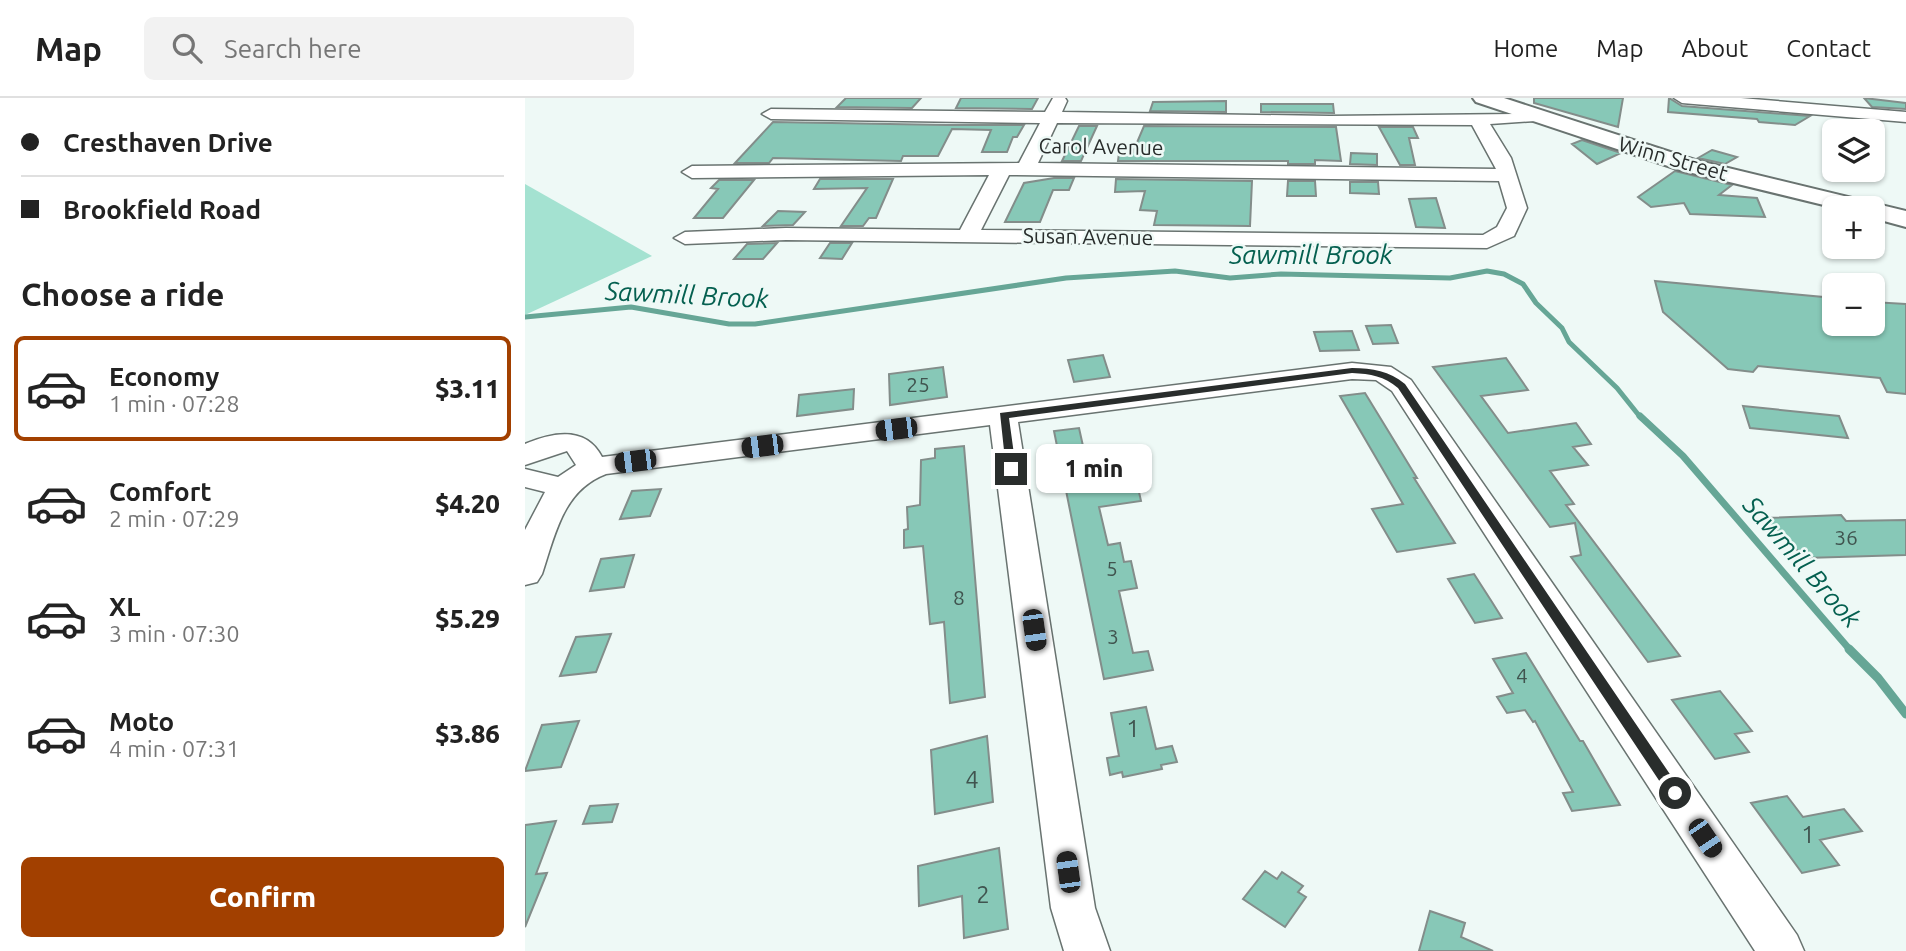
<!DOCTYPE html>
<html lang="en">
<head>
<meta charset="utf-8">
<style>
  body { margin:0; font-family:Ubuntu,sans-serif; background:#f2f2f2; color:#222; height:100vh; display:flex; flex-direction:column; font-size:26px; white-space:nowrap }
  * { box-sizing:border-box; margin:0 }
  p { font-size:23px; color:#767676 }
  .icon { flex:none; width:38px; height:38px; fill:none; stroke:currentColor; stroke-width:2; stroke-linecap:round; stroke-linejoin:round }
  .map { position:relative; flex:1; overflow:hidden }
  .drawer { display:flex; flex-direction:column; background:#fff; width:525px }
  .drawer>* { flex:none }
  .hud { display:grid; align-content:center; height:154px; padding:0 21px; background:#fff }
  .tools { position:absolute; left:1297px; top:21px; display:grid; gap:14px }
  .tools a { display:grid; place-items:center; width:63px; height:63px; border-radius:10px; background:#fff; box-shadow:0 2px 5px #0004; font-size:35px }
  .end { position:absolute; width:32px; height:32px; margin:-16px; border:9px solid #292d2c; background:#fff; box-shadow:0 0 0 4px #fff }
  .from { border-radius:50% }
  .bubble { position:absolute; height:49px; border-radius:10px; background:#fff; box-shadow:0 2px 5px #0004; font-size:23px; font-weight:800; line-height:49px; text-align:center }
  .car { position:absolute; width:21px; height:42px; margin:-21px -10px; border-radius:9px; box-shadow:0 0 5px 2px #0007; background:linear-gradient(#222 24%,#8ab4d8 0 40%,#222 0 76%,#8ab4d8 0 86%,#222 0) }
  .hud b { display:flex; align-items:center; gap:24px; height:66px; font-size:26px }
  .hud b+b { border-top:2px solid #e0e0e0 }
  .hud i { width:18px; height:18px; background:#222 }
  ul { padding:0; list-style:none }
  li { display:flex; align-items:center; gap:21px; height:105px; margin:0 14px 10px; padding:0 7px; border:4px solid transparent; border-radius:10px }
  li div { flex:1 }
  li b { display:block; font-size:26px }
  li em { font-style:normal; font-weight:800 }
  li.current { border-color:#a24000 }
  li>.icon { width:63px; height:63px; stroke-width:1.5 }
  h2 { padding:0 21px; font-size:32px; line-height:84px }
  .primary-button { display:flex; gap:14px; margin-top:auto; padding:14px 21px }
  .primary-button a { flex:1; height:80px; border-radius:10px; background:#a24000; color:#fff; font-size:28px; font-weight:800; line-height:80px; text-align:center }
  header { display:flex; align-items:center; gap:42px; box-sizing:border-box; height:98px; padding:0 35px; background:#fff; border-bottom:2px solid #e0e0e0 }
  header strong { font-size:33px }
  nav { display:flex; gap:38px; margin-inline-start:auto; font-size:24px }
  .search { width:490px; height:63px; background:#f2f2f2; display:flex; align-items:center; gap:18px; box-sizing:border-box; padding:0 24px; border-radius:10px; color:#767676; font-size:26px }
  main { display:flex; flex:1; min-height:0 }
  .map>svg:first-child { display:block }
  .green { fill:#a4e2d1 }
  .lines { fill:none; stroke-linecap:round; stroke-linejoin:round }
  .stream-far2 { stroke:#66a696; stroke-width:5 }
  .stream-far1 { stroke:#66a696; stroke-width:7 }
  .stream { stroke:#66a696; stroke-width:9 }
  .building { fill:#87c8b7; stroke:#838d8a; stroke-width:2 }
  .minor-casing { stroke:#697370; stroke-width:3 }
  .major-casing { stroke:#697370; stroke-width:4 }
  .minor { fill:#fff; fill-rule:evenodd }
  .major { fill:#fff; fill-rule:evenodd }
  .route { fill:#292d2c }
  .labels { text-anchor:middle; stroke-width:5; stroke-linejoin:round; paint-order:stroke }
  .far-street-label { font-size:21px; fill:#292d2c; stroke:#eef9f6 }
  .number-label { font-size:21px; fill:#40544f }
  .near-number-label { font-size:24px; fill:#40544f }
  .water-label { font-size:26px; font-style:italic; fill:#056050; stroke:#eef9f6 }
</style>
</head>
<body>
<header>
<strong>Map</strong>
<div class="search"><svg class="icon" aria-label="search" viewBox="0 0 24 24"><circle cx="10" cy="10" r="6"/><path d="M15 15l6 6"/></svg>Search here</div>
<nav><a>Home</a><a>Map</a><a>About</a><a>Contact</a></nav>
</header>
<main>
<section class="drawer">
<div class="hud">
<b><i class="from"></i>Cresthaven Drive</b>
<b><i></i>Brookfield Road</b>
</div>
<h2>Choose a ride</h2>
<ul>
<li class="current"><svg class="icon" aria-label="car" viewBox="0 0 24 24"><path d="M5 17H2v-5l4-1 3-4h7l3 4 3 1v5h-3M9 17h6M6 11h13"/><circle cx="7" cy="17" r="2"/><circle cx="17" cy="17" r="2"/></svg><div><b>Economy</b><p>1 min · 07:28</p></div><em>$3.11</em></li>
<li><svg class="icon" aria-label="car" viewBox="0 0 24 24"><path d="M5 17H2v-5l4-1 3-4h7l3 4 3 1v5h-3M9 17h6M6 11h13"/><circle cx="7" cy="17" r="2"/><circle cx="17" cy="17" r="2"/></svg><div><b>Comfort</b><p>2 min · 07:29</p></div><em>$4.20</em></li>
<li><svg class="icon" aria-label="car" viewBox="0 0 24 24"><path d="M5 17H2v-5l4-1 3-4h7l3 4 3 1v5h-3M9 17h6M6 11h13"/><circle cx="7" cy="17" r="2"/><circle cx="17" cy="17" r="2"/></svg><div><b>XL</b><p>3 min · 07:30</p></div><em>$5.29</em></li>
<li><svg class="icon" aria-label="car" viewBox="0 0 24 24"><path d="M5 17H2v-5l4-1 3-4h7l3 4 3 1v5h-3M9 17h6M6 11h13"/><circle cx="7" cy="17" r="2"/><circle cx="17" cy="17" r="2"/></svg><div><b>Moto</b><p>4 min · 07:31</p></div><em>$3.86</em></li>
</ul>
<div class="primary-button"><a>Confirm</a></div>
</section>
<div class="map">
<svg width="1381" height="853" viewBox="0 0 1381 853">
  <rect width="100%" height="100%" fill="#eef9f6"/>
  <path class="green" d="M0 86 127 158 0 217Z"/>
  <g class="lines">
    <path class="stream-far2" d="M0 219 106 209 204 226H230L541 180 650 173 705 180 756 176 925 180 962 173 979 176 998 186 1011 205 1037 230 1044 244 1092 290 1116 320"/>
    <path class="stream-far1" d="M1115 318 1158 358 1326 553"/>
    <path class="stream" d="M1324 551 1353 580 1381 616"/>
  </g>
  <path class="building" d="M321 0H396L387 10 312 9Z
    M436 0H513L507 11 431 10Z
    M1009 0H1098L1093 29 1009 5Z
    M1144 0 1157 8 1285 18 1270 27 1234 24 1232 21 1143 14Z
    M1339 0 1381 5V11L1347 9Z
    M701 3V14L625 13 628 4Z
    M736 6H808L809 15 736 14Z
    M248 24 422 27H499L492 39H488L482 54H457L466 32 427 31 413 58H378L376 63 248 60 244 65H210Z
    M554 28H572L556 63H537Z
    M619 28 811 29 816 63 790 62V66H763V63H593L594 55 608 54Z
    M854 29H888L893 40H884L890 67H875Z
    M1057 42 1096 55 1072 66 1047 46Z
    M1187 52 1212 59 1200 66 1173 60Z
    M826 55 852 56V67L825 66Z
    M1150 73 1207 87 1194 97 1232 100 1240 119 1165 116 1159 105 1126 109 1113 99Z
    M529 80H549L544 92H528L515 124H480L499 85Z
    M295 81H368L351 120H344L338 128H316L342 90 289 91Z
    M591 81 727 83 725 128 629 127 632 113 615 112 620 93 590 94Z
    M194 82H229L198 120H169L193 91 186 90Z
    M763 83H790L791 98H762Z
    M825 84H853L854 96 825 95Z
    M911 100 920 130 891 129 884 101Z
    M253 113 280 114 268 127 238 128Z
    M252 145 238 161H209L222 146Z
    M305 145H327L317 161 295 160Z
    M1130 183 1309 200V226H1348V204L1381 206V296L1362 294 1355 280 1233 268 1228 274 1203 271 1138 214Z
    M866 227 873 245 848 246 841 228Z
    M827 233 834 252 795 253 789 234Z
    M578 257 585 279 549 284 543 262Z
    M981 260 1003 292 956 298 983 335 1051 325 1066 346 1048 349 1063 367 1025 373 1049 406 1041 407 1155 558 1123 564 1046 459 1056 457 1050 425 1025 429 908 269Z
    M418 269 422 299 365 307 364 276Z
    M329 291 328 311 272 318 274 297Z
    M840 295 892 380H889L930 445 872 454 847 411 878 406 815 298Z
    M1218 308 1314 318 1323 340 1225 330Z
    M554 330 560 357 573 355 577 382 609 377 612 385 616 403 574 409 583 447 595 445 599 464 606 463 612 490 594 493 608 555 623 553 628 572 579 581 529 333Z
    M439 348 460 599 425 605 419 524 405 526 398 448 379 450V432L383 431 382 409 395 407 396 362 410 360V351Z
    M136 391 125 418 95 421 107 393Z
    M1316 417 1321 423 1381 422V457L1280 460 1239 420Z
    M109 457 99 489 65 493 76 461Z
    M949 476 967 504 977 520 950 525 923 481Z
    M86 536 71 574 35 578 51 539Z
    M1001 555 1055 643H1058L1095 707 1047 713 1038 695 1048 694 1010 623 1008 624 1000 612 982 615 972 599 988 595 968 561Z
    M1195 593 1227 633 1210 636 1224 654 1190 661 1147 602Z
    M621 609 631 651 647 648 652 664 636 667 637 671 598 679 597 674 585 677 582 660 594 658 586 615Z
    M54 623 36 669 0 673 17 627Z
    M462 638 468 704 410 716 406 652Z
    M1262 698 1278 719 1319 711 1337 733 1295 742 1314 767 1277 775 1226 705Z
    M93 706 87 724 58 726 65 708Z
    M31 723 11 776 22 775 0 829V727Z
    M474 750 483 831 439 840 437 798 394 808 393 768Z
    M740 773 752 781 757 774 778 788 773 794 781 799 760 829 718 801Z
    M905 813 940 825 936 839 968 853H894Z"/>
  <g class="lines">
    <g class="minor-casing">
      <path id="minor" d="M528 0H540L542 3 537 14 805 18 990 16 1010 13 1019 18 1010 23 965 26 986 60 1002 110 989 138 962 150 261 142 160 146 149 140 160 134 261 130 435 132 464 77 167 80 157 74 167 68 494 65 515 25 246 21 237 16 246 11 520 14ZM532 25 947 27 971 71 513 65ZM484 77 974 83 982 110 972 129 958 137 456 132Z
        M1149 0H1216L1381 14V24L1157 5Z
        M827 265 866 269 886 282 1272 837 1279 853H1230L867 293 851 282 827 281 493 324 570 810 585 853H539L526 810 465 327 81 376C38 392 30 437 17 476L12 484 0 487V432L20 394 0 389V371L33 379 51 367 42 353 0 367V346C28 334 61 328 77 359Z"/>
    </g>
    <g class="major-casing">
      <path id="major" d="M948 0H979L1170 62 1381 113V129L1348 120V110H1311L1155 72 951 4Z"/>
    </g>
    <use href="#minor" class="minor"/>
    <use href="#major" class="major"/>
  </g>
  <path class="route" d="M827 270C848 270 864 273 880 286L1155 691V699H1145L873 290C859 278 846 276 827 275L484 320 491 371 486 374 481 371 475 315Z"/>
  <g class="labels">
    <g class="far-street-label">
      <text transform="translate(576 49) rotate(1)" y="7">Carol Avenue</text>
      <text transform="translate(1148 61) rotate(16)" y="7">Winn Street</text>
      <text transform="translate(563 139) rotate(1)" y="7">Susan Avenue</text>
    </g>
    <g class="number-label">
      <text x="393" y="294">25</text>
      <text x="1321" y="447">36</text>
      <text x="587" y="478">5</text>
      <text x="434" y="507">8</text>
      <text x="588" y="546">3</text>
      <text x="997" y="585">4</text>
    </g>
    <g class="near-number-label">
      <text x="608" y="639">1</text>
      <text x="447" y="690">4</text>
      <text x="1283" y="745">1</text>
      <text x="458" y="805">2</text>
    </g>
    <g class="water-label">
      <text x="786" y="166">Sawmill Brook</text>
      <text transform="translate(162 197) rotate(3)" y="9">Sawmill Brook</text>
      <text transform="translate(1277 464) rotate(49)" y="9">Sawmill Brook</text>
    </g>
  </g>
</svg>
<div class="tools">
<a><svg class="icon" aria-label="layers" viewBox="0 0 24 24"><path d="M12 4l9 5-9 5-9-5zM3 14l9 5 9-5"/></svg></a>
<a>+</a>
<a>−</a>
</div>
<i class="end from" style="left:1150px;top:695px"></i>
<i class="end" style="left:486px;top:371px"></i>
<div class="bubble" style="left:511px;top:346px;width:116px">1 min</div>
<i class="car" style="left:371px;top:331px;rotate:263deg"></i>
<i class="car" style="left:237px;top:348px;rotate:263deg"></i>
<i class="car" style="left:110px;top:363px;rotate:263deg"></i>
<i class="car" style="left:509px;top:532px;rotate:172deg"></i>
<i class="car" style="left:1180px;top:740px;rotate:146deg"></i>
<i class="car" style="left:543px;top:774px;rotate:352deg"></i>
</div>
</main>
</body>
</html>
